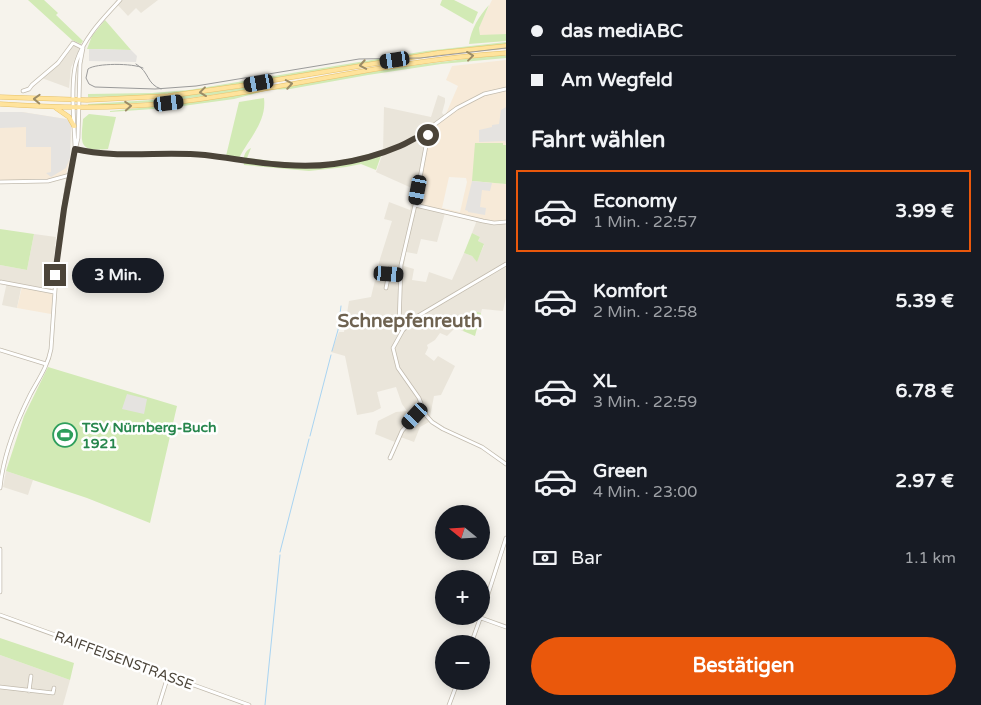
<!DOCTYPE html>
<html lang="de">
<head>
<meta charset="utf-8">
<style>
  body { margin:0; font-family:"Varela Round",sans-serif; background:#242831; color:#f1f3f6; height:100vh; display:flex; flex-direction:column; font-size:19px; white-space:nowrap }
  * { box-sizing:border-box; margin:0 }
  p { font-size:16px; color:#9ea1a6 }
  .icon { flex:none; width:28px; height:28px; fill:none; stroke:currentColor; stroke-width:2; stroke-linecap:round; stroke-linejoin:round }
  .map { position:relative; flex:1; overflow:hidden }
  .panel { display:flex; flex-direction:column; background:#171b24; width:475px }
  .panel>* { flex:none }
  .top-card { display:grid; align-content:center; height:110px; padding:0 25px; background:#171b24 }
  .needle { width:32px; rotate:288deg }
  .controls { position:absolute; left:435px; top:505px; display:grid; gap:10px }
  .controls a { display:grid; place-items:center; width:55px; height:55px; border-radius:50%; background:#171b24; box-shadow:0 2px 12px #0003; font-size:25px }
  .end { position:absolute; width:22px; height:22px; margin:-11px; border:6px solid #4b4439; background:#fff; box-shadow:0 0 0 2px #fff }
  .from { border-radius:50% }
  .bubble { position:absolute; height:35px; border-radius:18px; background:#171b24; box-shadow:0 2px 12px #0003; font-size:16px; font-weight:800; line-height:35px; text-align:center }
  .car { position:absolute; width:15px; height:30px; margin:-15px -8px; border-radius:6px; box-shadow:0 0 4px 1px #0007; background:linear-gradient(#222 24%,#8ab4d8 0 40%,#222 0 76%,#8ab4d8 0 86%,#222 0) }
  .top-card b { display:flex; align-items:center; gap:18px; height:48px; font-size:19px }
  .top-card b+b { border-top:1px solid #363941 }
  .top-card i { width:12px; height:12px; background:#f1f3f6 }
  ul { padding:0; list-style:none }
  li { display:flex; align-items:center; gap:15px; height:82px; margin:0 10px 8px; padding:0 15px; border:2px solid transparent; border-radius:0px }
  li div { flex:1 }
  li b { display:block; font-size:19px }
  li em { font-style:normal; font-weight:800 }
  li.active { border-color:#ea580c }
  li>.icon { width:45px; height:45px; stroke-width:1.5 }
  h2 { padding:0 25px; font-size:22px; line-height:60px }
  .pay { display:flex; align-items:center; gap:12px; height:55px; padding:0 25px; font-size:19px }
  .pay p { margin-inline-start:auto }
  .button { display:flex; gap:10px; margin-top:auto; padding:10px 25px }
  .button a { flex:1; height:58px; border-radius:30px; background:#ea580c; color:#fff; font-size:20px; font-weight:800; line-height:58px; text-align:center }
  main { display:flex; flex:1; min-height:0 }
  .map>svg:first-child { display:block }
  .residential { fill:#eae5da }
  .commercial { fill:#f7ead8; fill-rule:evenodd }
  .green { fill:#d2eab5 }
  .parking { fill:#e5e3e0 }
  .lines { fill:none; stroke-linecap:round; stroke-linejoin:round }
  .stream { stroke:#a9d4f2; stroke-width:1 }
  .minor-casing { stroke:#c2bbae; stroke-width:4.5 }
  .major-casing { stroke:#e6c16a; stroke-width:5 }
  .minor { stroke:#fff; stroke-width:3 }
  .major { stroke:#ffe39c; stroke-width:4 }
  .tram { stroke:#9a9a9a; stroke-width:1 }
  .oneway { stroke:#9c8c66 }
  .route { stroke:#4b4439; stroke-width:6 }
  .labels { text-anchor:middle; stroke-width:5; stroke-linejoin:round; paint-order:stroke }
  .leisure-label { font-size:14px; font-weight:bold; fill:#27864d; stroke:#fff; text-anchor:start }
  .street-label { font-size:14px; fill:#4b4439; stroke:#fff }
  .district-label { font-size:19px; font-weight:bold; fill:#6e6250; stroke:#fff }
</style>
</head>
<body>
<main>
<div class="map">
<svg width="506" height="705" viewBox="0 0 506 705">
  <rect width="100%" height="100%" fill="#f6f3ec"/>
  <path class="residential" d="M117 0H158L141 13 136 8 128 16 115 2Z
    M72 40 81 44 71 68 69 88 39 77 60 58Z
    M438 95 445 98V102L442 113 445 116 417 204 445 213 437 242 421 239 417 254 406 252 404 266 414 269 412 280 426 282 429 272 452 280 464 253 472 256 477 261 484 245 478 241 480 237 472 233 477 220 506 223V297L503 311 482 309 481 313 472 310 463 331 455 328 447 336 440 333 435 340 427 345 428 348 425 354 434 361 438 356 455 366 441 395 434 396 429 422 420 427 414 442 398 436 395 442 375 434 378 421 396 412 407 411 402 404 396 387 377 392 381 408 373 412 357 415 345 356 331 352 339 332H344L349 301 371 297 380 259 392 221 384 219 389 202 410 210 414 189 376 172 383 153 384 107 431 117Z
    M34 234 56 237 51 289 22 284 17 308 2 305 7 282 0 280V265L27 270Z
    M6 471 33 480 28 495 3 487Z
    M0 655 70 680 63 705H0Z"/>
  <path class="commercial" d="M492 0H506V34L480 36 479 28 482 20Z
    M506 60V145H503V143L472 181 506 184V223L501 224 445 213 416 204 429 134 434 126 445 116 458 86 446 80 452 66ZM449 177 466 178 467 182 460 212 442 208Z
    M0 112H22L66 119 69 121 71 126 70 158 66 175 53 180 0 182Z
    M22 287 53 293 51 314 17 308Z"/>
  <path class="green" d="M28 0H44L58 13 56 15 83 41 81 44 72 40Z
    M442 0H454L478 12 473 24 440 5Z
    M489 5 479 28 480 35 506 34V41L469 44C471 29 479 16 489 5Z
    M105 20 131 50 87 49 92 36Z
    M506 42V44L173 94 171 93 151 96 88 97V94L152 93 189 90 426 51Z
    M497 55 506 56V58L441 64 368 75 290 89 268 90 234 99 168 108 110 112V111L168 105 402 67Z
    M262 85V88L168 101 88 106V104L152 100Z
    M264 98C267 122 249 138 239 158L226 156 239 102Z
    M89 114 116 117 108 149C78 152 81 144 83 119Z
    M475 143H503V145H506V184L472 181Z
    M251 148 247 158C267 160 289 164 310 163 335 163 359 157 383 150L376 170 361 164 346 167 309 171 244 165C243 158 244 151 251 148Z
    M0 229 34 234 27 270 0 265Z
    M472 233 480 237 478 241 484 244 477 262 472 256 464 253Z
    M472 310 481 313 475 336 463 331Z
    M48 367 177 406 150 523 87 498 6 471 24 416Z
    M0 638 74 663 70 680 0 655Z"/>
  <path class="parking" d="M89 49 131 50 137 56 136 62 89 61Z
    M506 107V144L505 141 479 142V130L492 127V125L499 124 501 110Z
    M0 112H22L66 119 69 121 71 126 70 158 66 168 51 177 46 173 51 172V147H26V127L0 128Z
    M472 181 492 183 490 191 482 190 480 207 486 208 485 215 468 212V211L465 210Z
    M127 394 147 399 144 414 122 409Z"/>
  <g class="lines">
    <path class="stream" d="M332 351 338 330 341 306
      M310 436 331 355
      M280 552 309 439
      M265 705 280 555"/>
    <g class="minor-casing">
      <path id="minor" d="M23 91 29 89 32 85 58 63 73 43 83 48
        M75 146C74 125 70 78 77 60 85 36 104 18 120 0
        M75 149C117 159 162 151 205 155 248 160 290 170 334 164 357 161 379 155 400 146 410 142 417 135 428 135
        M0 182 48 181 70 175
        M415 205 483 221 494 223 506 222
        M506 264 418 316 403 330 393 348 398 368 419 398 425 414 432 422 443 429 482 447 506 464
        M389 274 400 275
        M1 282 54 292
        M386 288 390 268
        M403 330 399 325 401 265 415 205 428 135 434 125 457 108 484 94 506 89
        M0 350 46 364
        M390 458 402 431 422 408
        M0 488C3 456 16 423 30 395 38 380 48 366 51 349L58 247 67 186 78 138 80 64 83 48
        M0 549V592
        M0 615 249 705
        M481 616 506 538
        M481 618 506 627
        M471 644 481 616
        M0 687 53 693 54 688
        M29 691 31 676
        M159 705 168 676
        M449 705 458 681"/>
    </g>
    <g class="major-casing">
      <path id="major" d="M0 97 87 100 168 96 239 86 438 53 506 46
        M0 104C57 108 113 109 170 103 282 90 393 60 506 53
        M56 108 69 117 74 126"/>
    </g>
    <use href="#minor" class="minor"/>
    <use href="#major" class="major"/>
    <path class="tram" d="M136 64C150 72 146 84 161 89
      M143 68C133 63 96 63 88 69L86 78 89 84 95 87 155 89 196 86 359 59 420 58 506 48"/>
  </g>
  <defs><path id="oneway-chevron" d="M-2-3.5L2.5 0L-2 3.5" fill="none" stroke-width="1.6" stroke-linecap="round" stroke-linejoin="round" transform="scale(1.25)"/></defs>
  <g class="oneway">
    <use href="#oneway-chevron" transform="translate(470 56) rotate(-7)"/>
    <use href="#oneway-chevron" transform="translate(363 65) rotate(170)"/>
    <use href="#oneway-chevron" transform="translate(289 84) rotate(-10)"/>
    <use href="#oneway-chevron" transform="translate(203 92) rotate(173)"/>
    <use href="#oneway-chevron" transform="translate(37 99) rotate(-178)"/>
    <use href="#oneway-chevron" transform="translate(128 106) rotate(-4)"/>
  </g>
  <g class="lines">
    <path class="route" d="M55 275 64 209 75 149C117 159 162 151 205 155 248 160 290 170 334 164 357 161 379 155 400 146 410 142 417 135 428 135"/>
  </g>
  <defs>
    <g id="stadium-ring" transform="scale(1.25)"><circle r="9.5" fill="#fff" stroke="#2e9e5b" stroke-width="1.5"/><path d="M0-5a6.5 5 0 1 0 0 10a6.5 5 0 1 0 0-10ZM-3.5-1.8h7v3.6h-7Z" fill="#2e9e5b"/></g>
  </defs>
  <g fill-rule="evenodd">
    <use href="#stadium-ring" x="65" y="435"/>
  </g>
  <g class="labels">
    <g class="leisure-label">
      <text x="82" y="432">TSV Nürnberg-Buch<tspan x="82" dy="16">1921</tspan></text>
    </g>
    <g class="street-label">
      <text transform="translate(124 660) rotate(20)" y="5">RAIFFEISENSTRASSE</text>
    </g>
    <g class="district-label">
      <text x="410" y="327">Schnepfenreuth</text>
    </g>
  </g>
</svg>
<div class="controls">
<a><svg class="needle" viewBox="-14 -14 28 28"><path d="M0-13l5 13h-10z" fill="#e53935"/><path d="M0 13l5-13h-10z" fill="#9ea1a6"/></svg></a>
<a>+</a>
<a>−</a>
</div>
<i class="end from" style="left:428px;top:135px"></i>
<i class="end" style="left:55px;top:275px"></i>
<div class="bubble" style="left:72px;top:258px;width:92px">3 Min.</div>
<i class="car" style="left:395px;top:60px;rotate:261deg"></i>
<i class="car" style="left:259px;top:83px;rotate:260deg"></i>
<i class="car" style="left:169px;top:103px;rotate:83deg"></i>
<i class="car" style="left:418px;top:190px;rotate:191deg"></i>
<i class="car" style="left:389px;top:274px;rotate:94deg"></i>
<i class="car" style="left:415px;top:416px;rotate:223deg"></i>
</div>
<section class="panel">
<div class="top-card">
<b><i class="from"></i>das mediABC</b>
<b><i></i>Am Wegfeld</b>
</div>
<h2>Fahrt wählen</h2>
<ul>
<li class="active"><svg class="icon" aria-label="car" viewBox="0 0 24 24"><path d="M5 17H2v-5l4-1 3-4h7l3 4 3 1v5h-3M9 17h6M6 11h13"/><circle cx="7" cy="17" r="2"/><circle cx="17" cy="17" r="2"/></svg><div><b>Economy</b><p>1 Min. · 22:57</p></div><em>3.99 €</em></li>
<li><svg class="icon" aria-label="car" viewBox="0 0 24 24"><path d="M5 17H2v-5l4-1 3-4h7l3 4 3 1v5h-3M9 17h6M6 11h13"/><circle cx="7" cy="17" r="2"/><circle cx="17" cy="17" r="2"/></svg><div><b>Komfort</b><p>2 Min. · 22:58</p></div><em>5.39 €</em></li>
<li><svg class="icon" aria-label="car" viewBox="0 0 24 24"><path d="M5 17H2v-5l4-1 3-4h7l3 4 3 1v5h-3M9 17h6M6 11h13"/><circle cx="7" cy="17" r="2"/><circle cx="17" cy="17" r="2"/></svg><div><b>XL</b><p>3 Min. · 22:59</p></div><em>6.78 €</em></li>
<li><svg class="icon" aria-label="car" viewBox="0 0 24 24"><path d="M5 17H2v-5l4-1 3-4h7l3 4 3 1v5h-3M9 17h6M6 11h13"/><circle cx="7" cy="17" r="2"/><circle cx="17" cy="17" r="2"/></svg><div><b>Green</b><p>4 Min. · 23:00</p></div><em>2.97 €</em></li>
</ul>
<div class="pay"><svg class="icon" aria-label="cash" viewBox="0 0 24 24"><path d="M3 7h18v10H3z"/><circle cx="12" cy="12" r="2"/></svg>Bar<p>1.1 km</p></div>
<div class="button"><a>Bestätigen</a></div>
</section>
</main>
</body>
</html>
